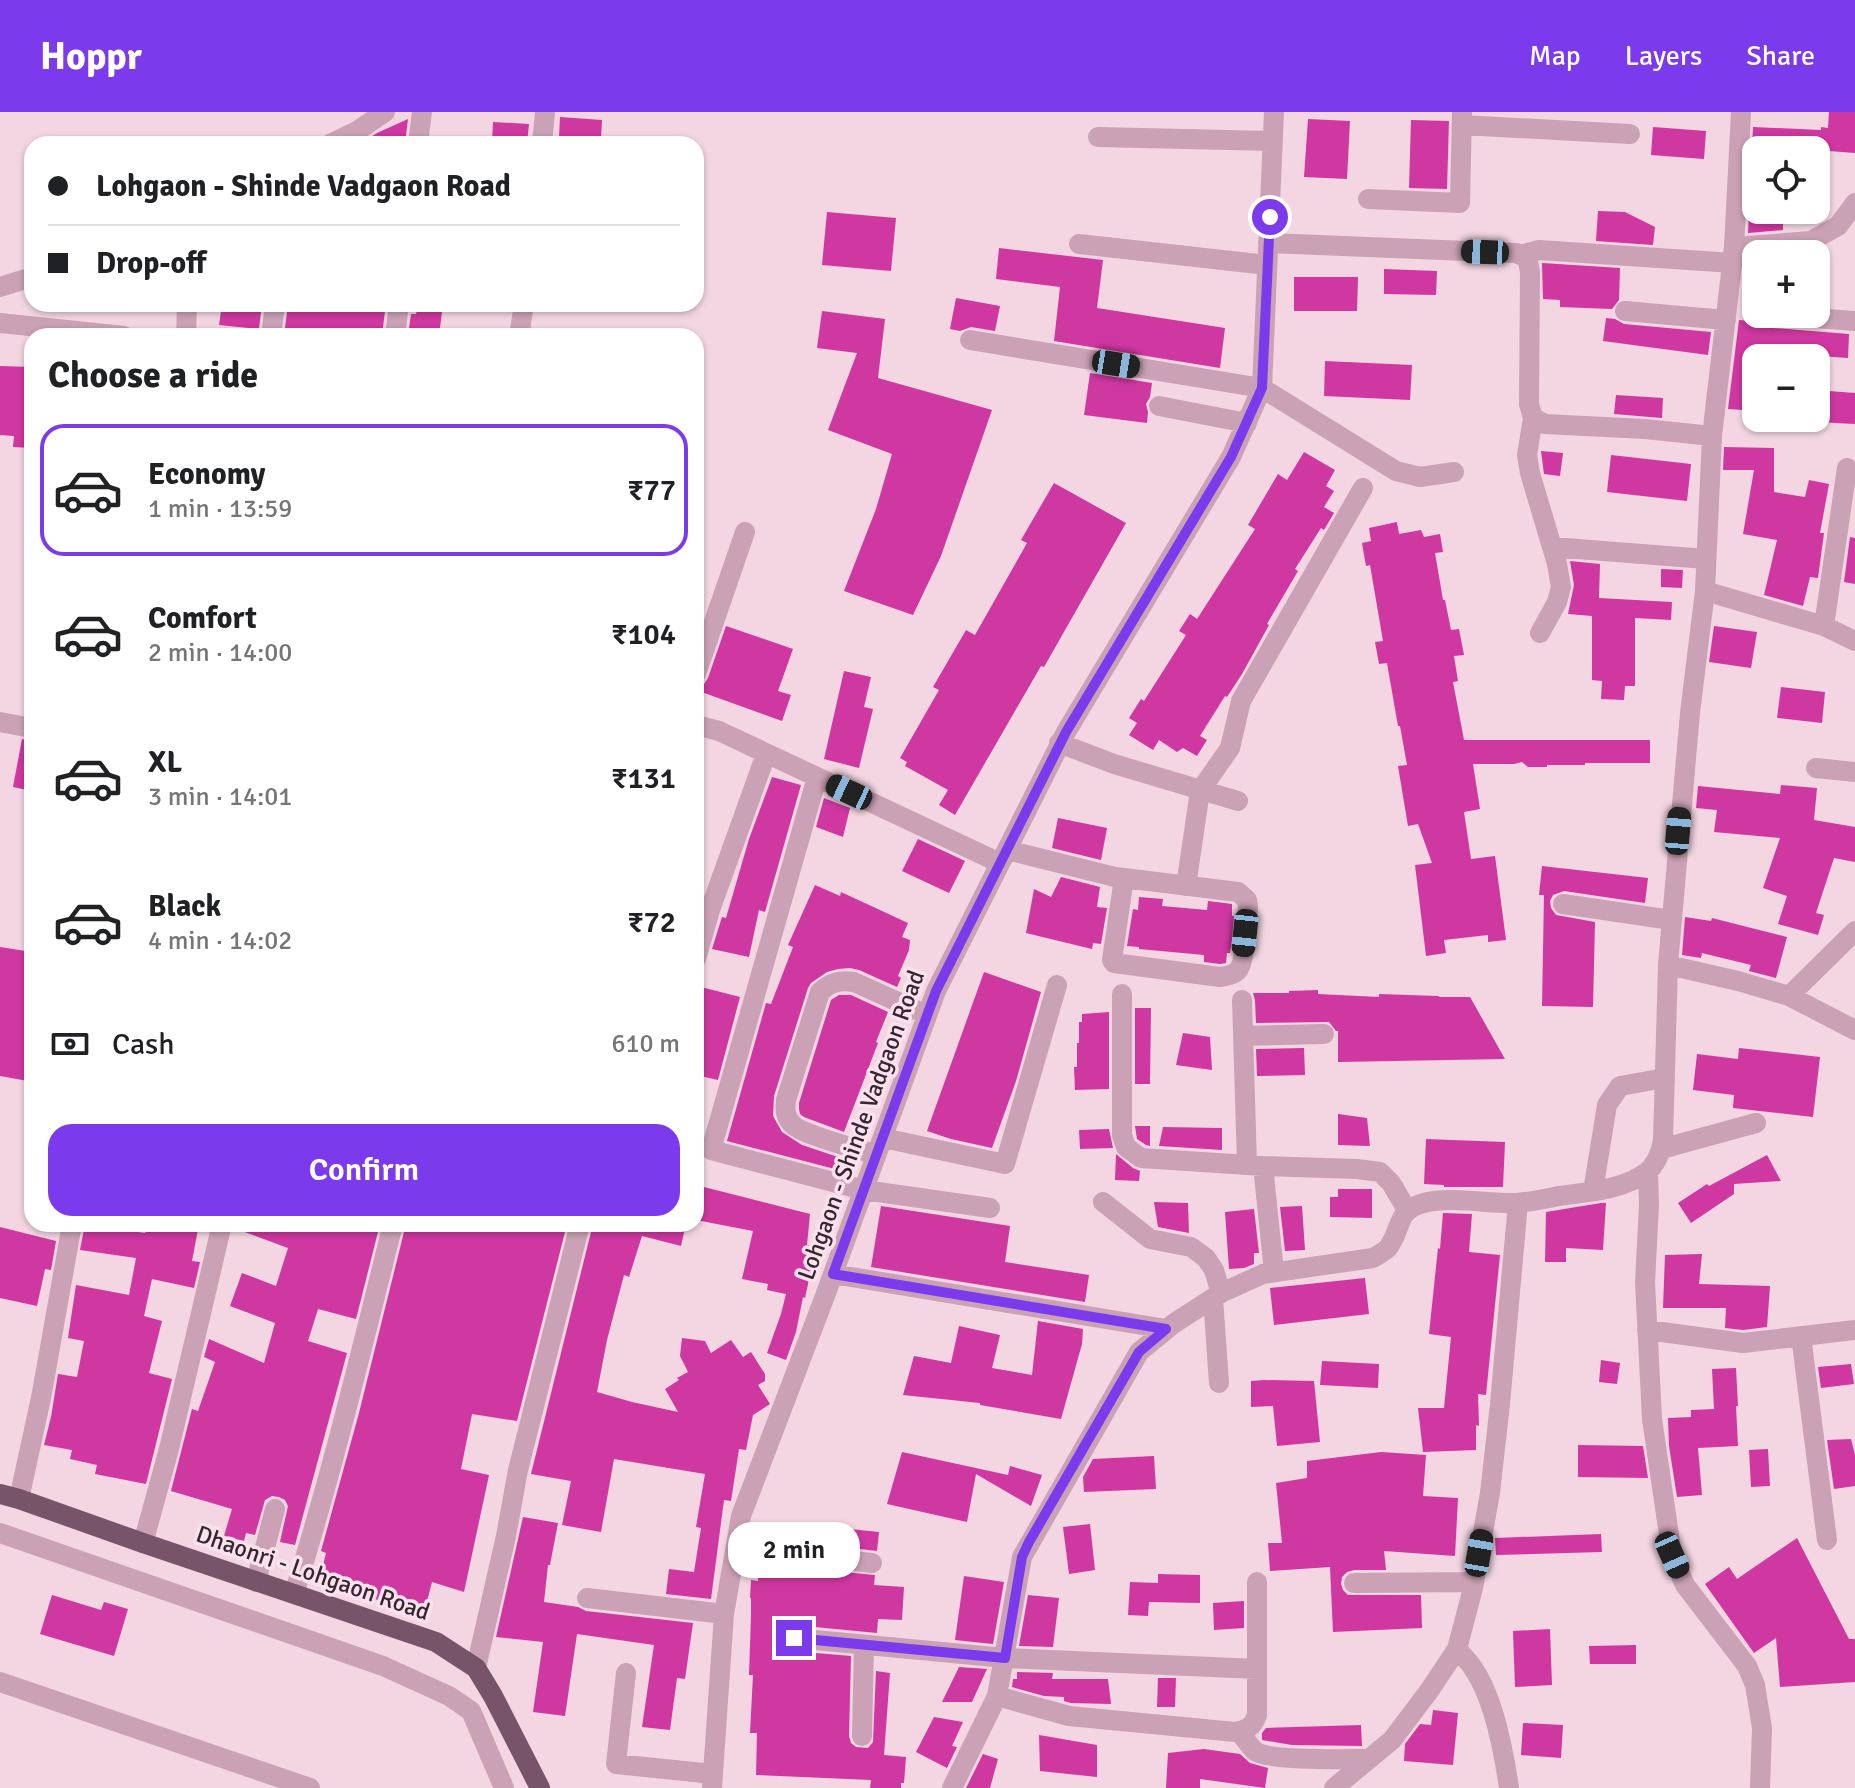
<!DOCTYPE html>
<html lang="en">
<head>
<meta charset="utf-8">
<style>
  body { margin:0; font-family:Signika,sans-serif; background:#f6f6f6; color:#202124; height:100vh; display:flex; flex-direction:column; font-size:30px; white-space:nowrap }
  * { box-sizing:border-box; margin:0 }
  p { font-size:26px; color:#757577 }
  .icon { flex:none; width:44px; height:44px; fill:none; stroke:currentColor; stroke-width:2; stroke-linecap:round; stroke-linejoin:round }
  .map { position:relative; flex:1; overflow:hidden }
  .drawer { position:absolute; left:24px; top:216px; width:680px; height:904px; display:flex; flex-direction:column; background:#fff; border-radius:24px; box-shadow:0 2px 6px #0004 }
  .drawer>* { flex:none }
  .banner { position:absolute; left:24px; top:24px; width:680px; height:176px; border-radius:24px; box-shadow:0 2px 6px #0004; display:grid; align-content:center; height:176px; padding:0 24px; background:#fff }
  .fabs { position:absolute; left:1742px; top:24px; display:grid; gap:16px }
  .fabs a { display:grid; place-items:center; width:88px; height:88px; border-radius:16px; background:#fff; box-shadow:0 2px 6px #0004; font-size:40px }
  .end { position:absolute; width:36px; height:36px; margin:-18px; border:10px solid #7c3aed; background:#fff; box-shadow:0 0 0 4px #fff }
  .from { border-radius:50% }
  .bubble { position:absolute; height:56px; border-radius:24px; background:#fff; box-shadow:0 2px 6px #0004; font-size:26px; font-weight:600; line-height:56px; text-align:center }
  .car { position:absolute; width:24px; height:48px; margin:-24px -12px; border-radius:10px; box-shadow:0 0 6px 2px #0007; background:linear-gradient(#222 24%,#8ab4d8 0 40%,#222 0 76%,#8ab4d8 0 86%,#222 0) }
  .banner b { display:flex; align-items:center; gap:28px; height:76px; font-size:30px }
  .banner b+b { border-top:2px solid #e0e0e0 }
  .banner i { width:20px; height:20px; background:#202124 }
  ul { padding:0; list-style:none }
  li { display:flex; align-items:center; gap:24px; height:132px; margin:0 16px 12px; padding:0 8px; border:4px solid transparent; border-radius:24px }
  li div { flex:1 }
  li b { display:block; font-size:30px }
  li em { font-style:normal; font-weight:600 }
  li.selected { border-color:#7c3aed }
  li>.icon { width:72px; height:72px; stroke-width:1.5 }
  h2 { padding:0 24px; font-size:36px; line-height:96px }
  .pay { display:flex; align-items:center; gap:20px; height:88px; padding:0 24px; font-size:30px }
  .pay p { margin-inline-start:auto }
  .action { display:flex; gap:16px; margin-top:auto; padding:16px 24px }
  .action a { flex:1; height:92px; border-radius:24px; background:#7c3aed; color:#fff; font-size:32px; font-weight:600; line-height:92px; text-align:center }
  header { display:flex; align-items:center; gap:48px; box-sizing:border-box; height:112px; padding:0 40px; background:#7c3aed; color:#fff }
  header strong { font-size:38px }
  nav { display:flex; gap:44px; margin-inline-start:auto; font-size:28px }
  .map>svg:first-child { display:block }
  .building { fill:#cf37a1 }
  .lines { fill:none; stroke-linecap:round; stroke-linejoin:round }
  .minor { stroke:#cba1b5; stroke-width:20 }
  .major { stroke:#78546a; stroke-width:20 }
  .route { stroke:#7c3aed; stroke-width:10 }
  .labels { text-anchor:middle; stroke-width:7; stroke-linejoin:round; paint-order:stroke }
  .street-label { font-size:24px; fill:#35252f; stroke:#fae2ec }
</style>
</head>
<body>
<header>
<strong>Hoppr</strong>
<nav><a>Map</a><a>Layers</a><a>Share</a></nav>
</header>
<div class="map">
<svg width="1855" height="1676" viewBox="0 0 1855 1676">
  <rect width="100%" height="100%" fill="#f3d6e2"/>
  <path class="building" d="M1829 0H1855V41L1816 38H1752L1753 15 1821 18V15L1828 16Z
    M560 5 602 8 601 27 559 25Z
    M408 7 405 32H360L377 21Z
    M1308 7 1350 9 1347 67 1304 65Z
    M1411 8 1449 9 1447 77 1409 76Z
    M493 10 529 12 527 32H492Z
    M1653 15 1706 19 1704 47 1651 43Z
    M1749 98H1783V118L1748 121Z
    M1598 99 1625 100 1655 115 1653 133 1596 129Z
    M827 100 896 106 891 159 822 153Z
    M999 136 1103 148 1097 196 1225 216 1220 256 1054 229 1060 175 996 167Z
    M1542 151 1620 156 1619 188 1612 197 1560 195V188L1543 187Z
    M1384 157 1437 159 1436 183 1384 182Z
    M1294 165H1358L1357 199H1294Z
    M956 186 1000 194 995 219 971 215 960 219 950 217Z
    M222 192H262L259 217 219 213Z
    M288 192H338L337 194 385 199 382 224H284Z
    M417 198 442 200 439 224H408L411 202H416Z
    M822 199 885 207 878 266 992 298 941 444 913 503 844 479 876 397 892 342 828 318 857 241 817 236Z
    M1606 206 1615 207 1624 212 1711 220 1708 243 1603 229Z
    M1739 208 1751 209 1761 215 1849 222 1848 246 1789 242V246H1756V299L1728 297Z
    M1325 249 1412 253 1410 288 1324 284Z
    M0 254 32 255V336L13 335 14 324 0 323Z
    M1090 261 1152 271 1150 285 1146 292 1148 300 1147 311 1084 303Z
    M1816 278 1855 281V312L1816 310Z
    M1616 283 1663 286 1662 306 1614 302Z
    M1724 335 1774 336V380L1805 385 1809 368 1829 372 1820 421H1824L1818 466 1810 465 1803 494 1764 483 1777 428 1743 422 1754 358H1723Z
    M1541 339 1563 341 1560 364 1544 362Z
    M1304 340 1335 358 1326 374 1334 379 1324 395 1334 401 1324 418 1321 416 1295 457 1298 459 1267 512 1269 513 1242 562 1227 585 1225 584 1200 624 1207 628 1197 644 1183 636 1177 640 1159 628 1153 638 1129 623 1137 611 1129 606 1141 587 1144 589 1186 523 1179 519 1190 502 1197 507 1255 417 1248 413 1278 362 1287 368Z
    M1611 343 1691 352 1687 389 1607 380Z
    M1054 371 1126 411 1044 555 1041 554 955 703 939 693 948 678 905 654 907 650 900 646 939 578 933 575 966 518 975 523 1027 431 1021 428Z
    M1397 410 1399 422 1421 418 1424 425 1440 422 1443 440 1435 441 1443 488H1445L1451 518 1459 517 1464 543 1454 544 1458 569 1453 570 1464 628H1650V651H1585V653H1547V655H1528L1522 650 1514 652H1473L1480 697 1464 700 1471 747 1495 744 1506 828 1488 830V823L1444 828 1446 841 1426 844 1415 753 1432 751 1418 712 1408 714 1398 654 1407 653 1400 614H1398L1387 551 1379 552 1375 530 1383 529 1370 453 1366 454 1362 431 1371 429 1369 416Z
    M1850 425 1855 426V472L1844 470Z
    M1570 449 1600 452 1599 486 1672 490 1671 508 1635 506V574H1625L1624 588 1601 587 1602 569 1592 568V504L1568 502 1574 473Z
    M1661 457 1683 458 1682 476 1661 475Z
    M726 514 793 537 778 579 791 583 782 609 696 578V575L704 572 708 566Z
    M1714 514 1757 520 1751 556 1709 550Z
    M844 559 871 565 864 595 873 597 859 656 824 647Z
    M1781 575 1825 580 1822 611 1777 606Z
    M22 627 32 629V679L13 675Z
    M772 665 801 673 765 800 759 798 749 845 712 837 722 805 726 806 749 727Z
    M1781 673 1817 676 1814 708 1855 715V750L1834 746 1816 801 1824 803 1818 823 1778 812 1787 784 1763 776 1780 726 1714 720 1717 698 1696 696 1698 674 1780 682Z
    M824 686 850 696 843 725 816 715Z
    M1058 706 1107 716 1101 748 1052 736Z
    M918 727 965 749 949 781 902 759Z
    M1542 754 1648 766 1645 791 1564 779 1553 783 1550 789 1551 796 1556 803 1595 810 1593 895 1542 894 1544 783H1539Z
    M1061 765 1100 775 1097 795 1107 796 1101 832 1093 831 1092 837 1026 821 1034 777 1051 785Z
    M815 773 840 784 841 780 908 811 902 825 910 828 909 838 898 864 901 866 897 875 859 858 850 856 838 857 827 860 811 871 808 876 774 984 773 1004 782 1020 802 1033 853 1050 850 1061 727 1029 766 891 771 892 793 835 788 833Z
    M1139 785 1163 787 1162 794 1207 798 1208 789 1232 792V804H1234L1232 827 1230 841H1227L1226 851 1220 852 1204 850V843L1139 837V835L1127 834 1133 797 1138 798Z
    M1685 805 1711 809 1712 806 1787 825 1776 866 1749 859 1751 853 1702 841 1701 846 1682 843Z
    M0 835 32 840V950L28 969 0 964Z
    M984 860 1041 880 1016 969 992 1036 951 1027 927 1019Z
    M701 875 740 885 718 968 696 963V893Z
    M1318 878V882L1379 885V882L1438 884 1440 885H1470L1505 947 1338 950V919H1336L1329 910 1256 911 1255 888 1253 881H1289V879Z
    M839 883H851L888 900 876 930 878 931 844 1020 804 1005 800 1002 799 997V991L831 888Z
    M1135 896H1151L1150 972H1135Z
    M1109 900V977L1075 978 1074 955H1077V931H1079V910H1082V902Z
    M1183 921 1210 925 1212 958 1176 953Z
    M1304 936 1305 963 1257 964 1256 937Z
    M1739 936 1820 945 1813 1005 1733 996 1734 983 1693 978 1697 942 1738 947Z
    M1338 1002 1367 1006 1370 1034 1338 1033Z
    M1135 1014H1150V1034L1146 1033 1137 1027Z
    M1163 1015 1222 1016V1038L1159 1034Z
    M1109 1017 1113 1036 1080 1037 1079 1018Z
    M1426 1027 1505 1030 1503 1075H1444V1073L1424 1072Z
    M1116 1042 1133 1056 1140 1059 1139 1069 1115 1068Z
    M1767 1043 1781 1069 1734 1072V1082L1691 1111 1678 1091 1707 1072 1709 1074Z
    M696 1073 810 1102 807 1133 816 1135 805 1186 803 1185 796 1220 786 1248 767 1241 781 1202 786 1182 767 1178 768 1172 742 1167 753 1119 696 1108Z
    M1338 1077H1372V1106L1330 1105V1085H1338Z
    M1154 1090 1188 1091 1189 1121 1158 1115Z
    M1601 1091H1606L1603 1138 1566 1136V1150H1545L1546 1100Z
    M881 1094 1010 1114 1005 1150 1089 1163 1085 1190 871 1155Z
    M1302 1094 1305 1138 1285 1139 1280 1095Z
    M1254 1097 1259 1141H1254V1152L1244 1156 1229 1157 1225 1100Z
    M1443 1101 1472 1102 1469 1140 1500 1143 1486 1283 1478 1282 1479 1314 1476 1313V1338L1423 1340 1418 1296H1444L1451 1225 1429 1222 1438 1136 1440 1137Z
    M85 1112 145 1121 147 1112H199L192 1149 200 1150 194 1176 152 1167 144 1204 162 1209 149 1261 172 1267 146 1372 95 1362 97 1353 70 1347 72 1338 44 1333 51 1305 58 1262 77 1265 84 1229 68 1226 76 1173 129 1183 136 1146 80 1138Z
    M235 1112H276L297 1120 299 1112H380L356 1207 318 1197 308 1229 347 1241 295 1433 280 1430 288 1394 285 1388 279 1385 272 1384 265 1388 255 1423 246 1421 244 1429 224 1424 232 1397 171 1379 192 1297 198 1299 215 1250 204 1245 209 1227 264 1251 275 1211 230 1194 242 1161 276 1174 288 1136 234 1116Z
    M406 1112H501L524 1118 525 1112H567L517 1309 472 1302 461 1357 489 1363 464 1480 432 1470 425 1497 348 1482 350 1473 320 1466 326 1441 321 1439 359 1301Z
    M593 1112H686L681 1134 642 1124 629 1165 624 1163 607 1228 597 1280 632 1290 678 1300 665 1277 679 1268 677 1266 688 1260 680 1244 682 1226 705 1229 711 1241 731 1228 743 1245 751 1240 765 1262V1269L758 1273 770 1292 753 1303 746 1338 739 1337 731 1389 724 1388 711 1487 666 1482 669 1457 694 1460 701 1416 696 1415 705 1362 614 1347 601 1420 562 1413 571 1369 531 1362Z
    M0 1115 56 1129 51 1158 45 1157 37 1194 0 1186Z
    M1702 1142 1699 1172 1770 1174 1767 1215 1743 1218 1725 1216 1726 1196H1663L1665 1143Z
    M1365 1166 1369 1202 1274 1213 1270 1176Z
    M1038 1209 1083 1217 1082 1232 1061 1307 980 1293V1291L903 1283 914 1244 951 1251 959 1214 1000 1223 992 1256 1032 1263Z
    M1601 1248 1620 1251 1617 1272 1599 1270Z
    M1322 1249 1379 1252 1378 1276 1320 1273Z
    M1851 1252 1854 1272 1821 1276 1818 1255Z
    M1736 1256 1738 1294H1736L1738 1334 1698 1336 1702 1383 1677 1385 1669 1334 1668 1306 1691 1305V1298L1714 1297 1712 1257Z
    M1264 1268 1314 1269 1320 1330 1277 1334 1273 1294 1251 1295V1269Z
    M1851 1327 1855 1343V1374L1834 1377 1827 1328Z
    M1578 1333 1643 1334 1648 1366 1578 1365Z
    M1768 1337 1770 1374 1751 1375 1749 1338Z
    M902 1340 1008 1363 1010 1354 1042 1363 1031 1394 976 1362 967 1410 887 1392Z
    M1381 1340 1426 1343 1423 1384 1458 1386 1455 1444 1384 1439 1386 1458H1354L1347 1460 1342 1465 1341 1472 1343 1478 1348 1483H1421L1422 1516 1333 1520 1330 1455 1270 1459 1268 1431H1282L1276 1371 1307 1366V1349Z
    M1154 1344 1156 1377 1084 1380 1083 1365 1093 1347Z
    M523 1405 558 1411 550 1453H548L544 1490 578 1495 586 1499 693 1511 685 1567 677 1566 670 1618 642 1615 654 1533 577 1522 565 1604 533 1600 543 1530 496 1525Z
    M762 1410 830 1424 831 1415 879 1420 877 1439 759 1425Z
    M1090 1412 1095 1458 1069 1462 1063 1415Z
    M1601 1422 1602 1440 1496 1443 1495 1426Z
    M1797 1426 1849 1527H1855V1570L1780 1575 1776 1526 1754 1541 1705 1472 1729 1455 1737 1467Z
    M759 1452 875 1463 874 1473 904 1475 902 1508 878 1507 877 1521 794 1513 784 1518 781 1526 783 1532 792 1539 851 1544 849 1624 851 1631 856 1635 868 1636 873 1630 876 1559 890 1561 884 1643 906 1645 904 1671H901V1676H870L871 1668 756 1663 757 1621H750L753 1563H749L751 1503V1486H750L751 1468 758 1469Z
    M1158 1462 1200 1463V1491L1149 1490 1148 1504 1128 1503 1130 1470 1158 1471Z
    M964 1464 1004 1470 993 1532 955 1528Z
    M52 1483 101 1498 104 1490 128 1497 114 1544 40 1522Z
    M1028 1483 1059 1486 1053 1535 1019 1534Z
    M1244 1489V1516L1214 1518 1213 1491Z
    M1550 1517 1552 1573 1515 1575 1513 1519Z
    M1636 1533V1552H1590L1589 1534Z
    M959 1555 987 1557 972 1590H942Z
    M1017 1560 1053 1561 1052 1567H1108L1111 1592 1071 1591 1064 1589V1585L1044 1584 1012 1575 1013 1567H1017Z
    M1158 1566H1176L1175 1595H1157Z
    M1433 1598 1458 1601 1453 1653 1404 1649 1405 1632 1420 1612 1431 1613Z
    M934 1605 963 1610 952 1634 957 1635 947 1656 916 1640Z
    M1523 1611 1563 1613 1561 1646 1521 1643Z
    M1361 1613 1362 1634 1292 1633 1262 1628V1621L1266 1616Z
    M1039 1623 1097 1633V1665L1040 1659Z
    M1204 1637 1240 1642 1250 1651 1268 1656 1265 1676 1200 1667V1676H1166L1168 1641Z
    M983 1642 998 1647 990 1676H966Z"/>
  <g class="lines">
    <path class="minor" d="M1462 13 1630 22
      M1098 25 1273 29
      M330 32 357 19 385 0
      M418 32 422 0
      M542 32 545 0
      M1368 87 1460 91 1462 0
      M1268 131 1516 141 1527 145 1530 160 1529 292 1533 306 1545 312 1645 317 1712 324
      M1079 132 1267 153
      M1734 135 1811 129 1838 114 1855 91
      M1520 143 1539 138 1733 151
      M0 175 32 165
      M1625 199 1726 208
      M1762 202 1855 209
      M0 211 124 224
      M186 224 187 192
      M271 224 275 192
      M395 224 399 192
      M519 224 524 192
      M970 228 1262 276 1396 359 1420 365 1454 360
      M1159 294 1247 311
      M1533 306 1527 343 1530 361 1557 452 1561 475 1557 490 1540 521
      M1552 435 1706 447
      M1705 479 1824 514 1855 529
      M1824 514 1847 356
      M696 562 745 420
      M0 610 32 616
      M696 613 719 619 1000 751
      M1059 631 1114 652 1238 689
      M1816 656 1855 660
      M817 665 711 1038 864 1078 990 1096
      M1007 738 1115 765 1124 766 1238 780 1247 788 1248 795C1247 807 1245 851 1238 858 1234 863 1226 864 1220 865L1114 851 1112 848 1124 766
      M1186 774 1200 679 1230 636 1241 589 1363 376
      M1563 792 1671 808
      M696 847 710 798 766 642
      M1668 853 1738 869 1789 884 1855 918
      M1122 882V1023L1126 1035 1141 1046 1263 1054 1357 1057 1380 1060 1391 1071 1407 1098
      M1789 884 1855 819
      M1242 888 1247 1052
      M1243 924 1324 922
      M883 1026 1005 1052 1057 873
      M1661 1037 1756 1011
      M876 1043C859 1037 802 1023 792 1012 785 1005 785 997 786 988L820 880C831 870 839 868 854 870L927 903
      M1263 1054 1274 1160
      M1648 1059 1649 1093 1645 1170 1652 1307 1672 1443 1685 1473 1747 1554 1755 1573 1762 1616 1760 1676
      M1593 1079 1607 993 1620 974 1665 966
      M1103 1090 1150 1127 1191 1135 1206 1146 1214 1158 1221 1181
      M833 1162 1166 1217
      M1213 1186 1219 1271
      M1647 1218 1743 1231 1855 1218
      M1801 1224 1827 1428
      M19 1387 41 1286 72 1112
      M0 1421 383 1554 449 1584 471 1599 504 1676
      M143 1431 169 1337 222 1112
      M736 1436 872 1451
      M256 1470 275 1397
      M1354 1471 1474 1470
      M294 1482C332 1361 362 1236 393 1112
      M587 1486 724 1502
      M794 1526 1005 1546 1257 1557
      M1457 1537C1462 1543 1469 1549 1473 1556 1494 1586 1504 1641 1509 1676
      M476 1556 506 1424 518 1358 580 1112
      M626 1561 616 1652 713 1662
      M0 1570 310 1676
      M997 1584 1069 1604 1235 1620C1247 1618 1253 1615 1257 1603V1470
      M1239 1619C1244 1625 1249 1634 1255 1639 1268 1649 1349 1647 1369 1647
      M862 1624 864 1533
      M712 1676 724 1502 741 1404 825 1184 936 879 1066 620 1231 345 1262 276 1274 0
      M952 1676 997 1584 1022 1445 1139 1240 1173 1212 1221 1181 1263 1162 1373 1146C1378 1143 1384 1140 1388 1136 1403 1116 1395 1098 1424 1091 1450 1084 1489 1092 1516 1091 1530 1090 1545 1087 1559 1084 1587 1080 1623 1078 1647 1060 1657 1052 1661 1039 1663 1028L1668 853 1690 601 1705 479 1712 324 1734 135 1741 0
      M1334 1676 1392 1628 1429 1579 1457 1537 1473 1476 1490 1381 1500 1292 1518 1091"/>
    <path class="major" d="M0 1382 19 1387 143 1431 436 1530 476 1556 493 1584 540 1676"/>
  </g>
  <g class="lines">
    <path class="route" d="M794 1526 1005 1546 1022 1445 1029 1430 1139 1240 1166 1217 833 1162 936 879 1066 620 1231 345 1262 276 1270 105"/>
  </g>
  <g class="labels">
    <g class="street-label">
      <text transform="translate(861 1013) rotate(-70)" y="8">Lohgaon - Shinde Vadgaon Road</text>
      <text transform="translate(313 1461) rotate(19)" y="8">Dhaonri - Lohgaon Road</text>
    </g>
  </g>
</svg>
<div class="fabs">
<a><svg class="icon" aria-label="locate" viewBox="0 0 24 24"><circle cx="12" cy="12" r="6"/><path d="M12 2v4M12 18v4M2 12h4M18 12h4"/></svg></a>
<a>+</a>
<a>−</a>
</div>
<i class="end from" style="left:1270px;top:105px"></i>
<i class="end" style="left:794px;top:1526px"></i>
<div class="bubble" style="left:728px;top:1410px;width:132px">2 min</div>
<i class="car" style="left:1485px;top:140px;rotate:272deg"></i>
<i class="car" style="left:1116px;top:252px;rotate:99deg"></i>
<i class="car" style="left:849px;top:680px;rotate:295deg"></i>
<i class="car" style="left:1678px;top:719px;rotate:5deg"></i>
<i class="car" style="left:1245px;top:821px;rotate:186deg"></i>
<i class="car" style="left:1479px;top:1441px;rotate:10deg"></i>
<i class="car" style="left:1672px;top:1443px;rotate:156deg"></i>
<div class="banner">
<b><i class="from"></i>Lohgaon - Shinde Vadgaon Road</b>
<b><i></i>Drop-off</b>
</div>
<section class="drawer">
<h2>Choose a ride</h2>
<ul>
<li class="selected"><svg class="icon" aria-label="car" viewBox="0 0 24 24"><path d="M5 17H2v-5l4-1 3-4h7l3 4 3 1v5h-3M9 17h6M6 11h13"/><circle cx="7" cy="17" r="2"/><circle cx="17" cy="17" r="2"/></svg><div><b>Economy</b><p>1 min · 13:59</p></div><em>₹77</em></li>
<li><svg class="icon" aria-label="car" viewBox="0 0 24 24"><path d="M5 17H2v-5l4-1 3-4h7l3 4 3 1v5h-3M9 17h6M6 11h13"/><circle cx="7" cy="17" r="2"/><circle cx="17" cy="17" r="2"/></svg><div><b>Comfort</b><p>2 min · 14:00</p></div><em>₹104</em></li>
<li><svg class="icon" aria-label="car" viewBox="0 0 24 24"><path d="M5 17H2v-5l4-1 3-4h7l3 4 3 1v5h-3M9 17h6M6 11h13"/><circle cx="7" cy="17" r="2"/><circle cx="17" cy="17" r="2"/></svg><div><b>XL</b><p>3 min · 14:01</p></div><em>₹131</em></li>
<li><svg class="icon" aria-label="car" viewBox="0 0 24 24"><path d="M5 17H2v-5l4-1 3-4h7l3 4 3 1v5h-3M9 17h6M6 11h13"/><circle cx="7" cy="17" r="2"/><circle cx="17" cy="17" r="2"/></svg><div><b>Black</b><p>4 min · 14:02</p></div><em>₹72</em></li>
</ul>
<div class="pay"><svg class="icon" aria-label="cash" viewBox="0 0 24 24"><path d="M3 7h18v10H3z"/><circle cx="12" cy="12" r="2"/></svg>Cash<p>610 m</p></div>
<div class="action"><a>Confirm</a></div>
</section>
</div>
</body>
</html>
